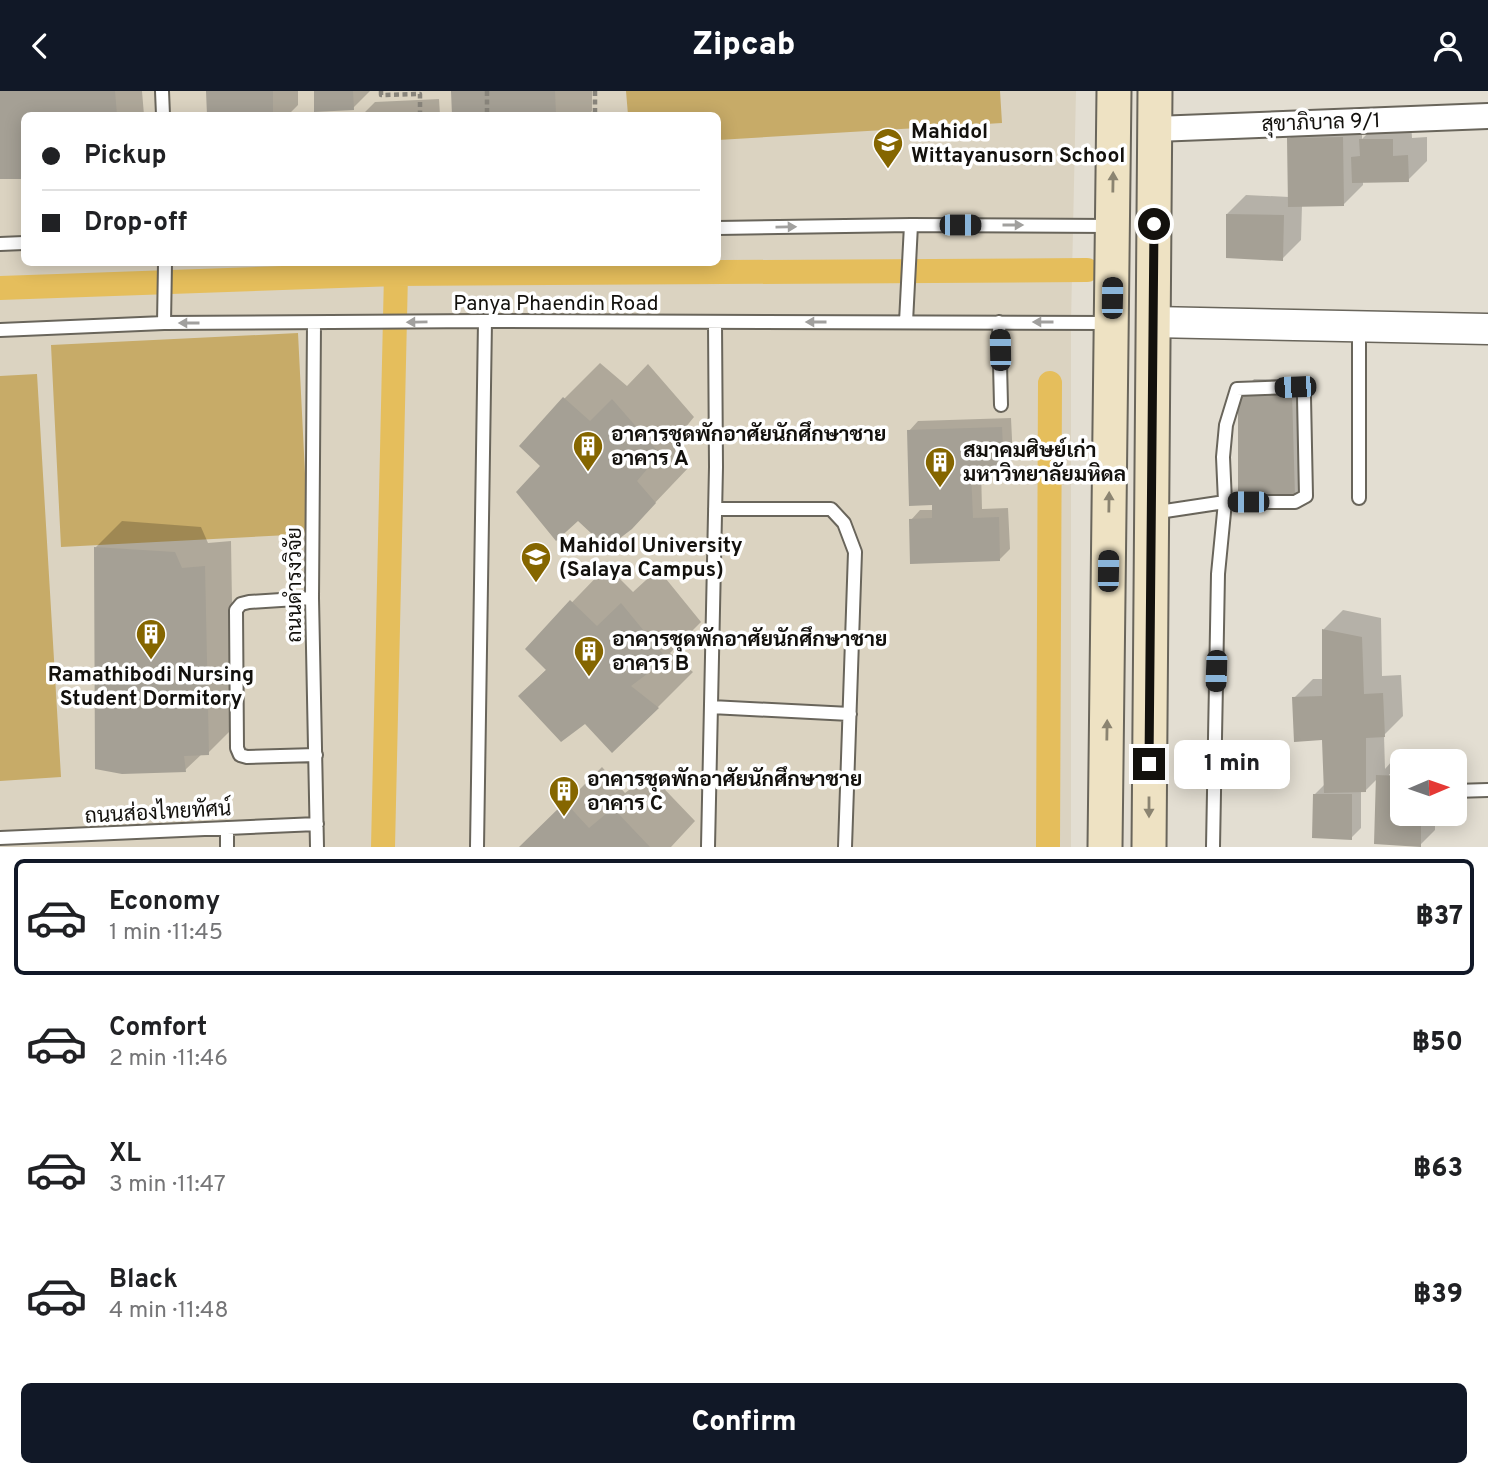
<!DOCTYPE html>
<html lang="en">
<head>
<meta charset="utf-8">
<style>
  body { margin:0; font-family:Overpass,Sarabun,sans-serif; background:#f6f6f6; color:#202124; height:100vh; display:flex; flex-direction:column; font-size:26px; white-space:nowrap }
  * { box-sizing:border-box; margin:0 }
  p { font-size:23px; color:#757577 }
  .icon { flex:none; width:38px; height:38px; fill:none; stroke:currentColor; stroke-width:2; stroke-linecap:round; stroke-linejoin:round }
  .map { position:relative; height:756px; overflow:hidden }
  .panel { display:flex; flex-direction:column; background:#fff; flex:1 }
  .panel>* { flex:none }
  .banner { position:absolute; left:21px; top:21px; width:700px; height:154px; border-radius:10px; box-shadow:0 4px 18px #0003; display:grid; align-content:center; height:154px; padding:0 21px; background:#fff }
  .needle { width:46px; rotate:88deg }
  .buttons { position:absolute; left:1390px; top:658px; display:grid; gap:14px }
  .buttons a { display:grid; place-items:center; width:77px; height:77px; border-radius:10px; background:#fff; box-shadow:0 4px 18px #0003; font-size:35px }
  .end { position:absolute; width:32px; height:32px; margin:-16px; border:9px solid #13110d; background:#fff; box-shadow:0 0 0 4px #fff }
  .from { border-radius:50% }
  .bubble { position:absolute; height:49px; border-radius:10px; background:#fff; box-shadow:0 4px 18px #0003; font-size:23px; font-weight:800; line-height:49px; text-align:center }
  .car { position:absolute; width:21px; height:42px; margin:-21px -10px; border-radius:9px; box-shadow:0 0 5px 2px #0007; background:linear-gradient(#222 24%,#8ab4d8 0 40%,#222 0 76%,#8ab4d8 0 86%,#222 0) }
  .banner b { display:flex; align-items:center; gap:24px; height:66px; font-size:26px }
  .banner b+b { border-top:2px solid #e0e0e0 }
  .banner i { width:18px; height:18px; background:#202124 }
  ul { padding:12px 0 0; list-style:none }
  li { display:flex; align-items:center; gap:21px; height:116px; margin:0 14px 10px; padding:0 7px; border:4px solid transparent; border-radius:10px }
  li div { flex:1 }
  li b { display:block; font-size:26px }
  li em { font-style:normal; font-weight:800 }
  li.selected { border-color:#111827 }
  li>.icon { width:63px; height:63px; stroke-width:1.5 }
  .action { display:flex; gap:14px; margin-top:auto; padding:14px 21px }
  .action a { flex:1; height:80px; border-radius:10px; background:#111827; color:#fff; font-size:28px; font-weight:800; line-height:80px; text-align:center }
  header { display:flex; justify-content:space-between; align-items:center; height:91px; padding:0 21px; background:#111827; color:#fff; font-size:32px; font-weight:800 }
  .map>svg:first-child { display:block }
  .built { fill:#dbd3c1; fill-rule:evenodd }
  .green { fill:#c7ab68 }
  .shadow { fill:#0003 }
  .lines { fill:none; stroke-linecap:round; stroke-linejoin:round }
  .canal { stroke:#e5be5c; stroke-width:24 }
  .building { fill:#a5a095 }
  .service-casing { stroke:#69655b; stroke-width:16 }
  .minor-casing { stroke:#69655b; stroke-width:28 }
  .tertiary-casing { stroke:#69655b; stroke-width:33 }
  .secondary-casing { stroke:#69655b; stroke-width:37 }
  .path { stroke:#89857c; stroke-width:4.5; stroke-dasharray:5 3.5; stroke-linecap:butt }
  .service { stroke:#fff; stroke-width:12 }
  .minor { stroke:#fff; stroke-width:24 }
  .tertiary { stroke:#fff; stroke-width:30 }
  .secondary { stroke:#eee2c3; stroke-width:33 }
  .oneway { fill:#8b8471 }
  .oneway2 { fill:#a1a09e }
  .route { stroke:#13110d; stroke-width:9 }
  .labels { text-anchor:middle; stroke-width:7; stroke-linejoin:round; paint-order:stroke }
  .street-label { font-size:21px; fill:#13110d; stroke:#fff }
  .poi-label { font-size:21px; font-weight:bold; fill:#13110d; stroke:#fff; text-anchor:start }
</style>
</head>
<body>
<header><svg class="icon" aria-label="back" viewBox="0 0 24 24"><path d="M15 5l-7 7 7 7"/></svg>Zipcab<svg class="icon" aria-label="person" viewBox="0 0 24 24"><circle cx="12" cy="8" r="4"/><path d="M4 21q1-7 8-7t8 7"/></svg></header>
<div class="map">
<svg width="1488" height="756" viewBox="0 0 1488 756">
  <rect width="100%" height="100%" fill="#e3ded2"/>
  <path class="built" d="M0 0H1076L1071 231V756H0ZM24 24H718V172H24Z"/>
  <path class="green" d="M626 0H1000L1002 32 718 49V24H628Z
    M298 242 308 443 61 456 51 254Z
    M37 283 61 686 0 690V285Z"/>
  <path class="shadow" d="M0 0H142L144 24H24V86H0Z
    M208 0H298V14L288 24H208Z
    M316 0H370L353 17Z
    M453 0H592V20L588 24H454Z
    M439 8 440 24H320H362L375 11Z
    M1308 28H1362V48L1380 30H1411L1412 47 1427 46V70L1408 89 1363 90V94L1344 113 1302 114 1301 149 1282 168 1227 123 1246 104 1289 106V48Z
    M600 272 627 295 648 273 694 326 672 353 690 375 631 437 543 375 564 308Z
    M1254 288H1306L1309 390 1294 404 1240 303Z
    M1011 327 1013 369 1003 379H981L982 418 1008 417 1010 458 1000 468 911 429 920 419H934L909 340 918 330Z
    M122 430 201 436 208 452 231 450 234 636 208 662H203L185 679 96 456Z
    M607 475 633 501 658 478 701 531 670 562 693 581 658 616 585 631 520 605 547 578 527 558Z
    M1343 519 1381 527 1382 585 1401 584 1403 625 1384 644 1385 678 1392 670 1402 671V684L1389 683 1402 723H1435V739L1420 754 1377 688 1366 699 1361 700V737L1351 747 1314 704 1324 694V647L1294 607 1313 588H1324V538Z
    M602 676 625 702 650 683 695 730 671 756H522Z"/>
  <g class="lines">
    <path class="canal" d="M0 197 396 183 1087 179
      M383 756 396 183
      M1048 756 1050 292"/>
  </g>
  <path class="building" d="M0 0H115L117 24H24V88H0Z
    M206 0H273V24H207Z
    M314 0H353L354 19 314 21Z
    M451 0H555L556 24H452Z
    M1343 46 1344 115 1288 116 1287 47Z
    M1359 48H1393V65L1408 64 1409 91 1352 92 1351 66 1360 65Z
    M1226 123 1284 124 1283 170 1226 167Z
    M1238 302H1292L1295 406 1238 404Z
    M563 306 590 330 612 308 660 363 637 390 656 412 632 438 607 457 578 430 556 450 516 401 540 375 519 355Z
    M1002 336 1004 380 971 381 973 427 999 426 1000 470 910 473 909 428 932 427V414L909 415 907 339Z
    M94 456 175 461 182 477 205 475 209 664 184 665 186 681 122 683 95 678Z
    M570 509 597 535 621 512 667 568 631 595 659 617 612 662 585 633 561 651 518 605 546 579 525 558Z
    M1322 538 1362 546 1364 603 1383 602 1385 646 1366 647V701L1324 702 1322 649 1294 651 1292 606 1322 605Z
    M1376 684 1402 685V723H1421V756L1374 753Z
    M1313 703H1352V749L1312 747Z
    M565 711 589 737 613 717 650 756H519Z"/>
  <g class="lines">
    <g class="service-casing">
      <path id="service" d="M162 0 163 24
        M718 137 911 134 1113 135
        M0 153 24 152
        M906 231 911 134
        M999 231 1001 314
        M164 232 165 172
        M314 232 312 507 317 756
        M0 239 164 232 485 230 1111 232
        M1295 296 1302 297 1304 306 1306 405 1295 411H1225L1223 366 1226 334 1237 298Z
        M1359 407V236
        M715 418H831L844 432 855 461 845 756
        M1152 422 1225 411 1218 483 1213 756
        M312 507 249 511 241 513 236 519 237 657 240 664 247 666 316 664
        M711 616 850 623
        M1454 700 1488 699
        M227 737V756
        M0 747 317 733
        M477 756 485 230
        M708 756 716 376 715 232"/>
    </g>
    <g class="minor-casing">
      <path id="minor" d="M1155 38 1488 25"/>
    </g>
    <g class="tertiary-casing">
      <path id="tertiary" d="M1153 231 1488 238"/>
    </g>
    <g class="secondary-casing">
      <path id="secondary" d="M1105 756 1114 0
        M1149 756 1155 0"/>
    </g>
    <path class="path" d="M381 0V4L420 3V24
      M487 0V24
      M595 0V24"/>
    <use href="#service" class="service"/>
    <use href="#minor" class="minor"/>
    <use href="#tertiary" class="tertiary"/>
    <use href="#secondary" class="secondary"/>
  </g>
  <defs><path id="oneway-solid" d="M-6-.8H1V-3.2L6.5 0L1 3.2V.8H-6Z" transform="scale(1.75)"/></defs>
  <g class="oneway">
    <use href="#oneway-solid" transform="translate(1113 91) rotate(-89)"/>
    <use href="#oneway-solid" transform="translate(1109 411) rotate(-89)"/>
    <use href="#oneway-solid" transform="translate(1107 639) rotate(-89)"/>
    <use href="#oneway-solid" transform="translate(1149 716) rotate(90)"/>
  </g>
  <g class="oneway2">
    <use href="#oneway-solid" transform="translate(1013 134)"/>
    <use href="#oneway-solid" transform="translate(786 136) rotate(-1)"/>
    <use href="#oneway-solid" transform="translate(417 231) rotate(179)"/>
    <use href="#oneway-solid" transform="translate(816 231) rotate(180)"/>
    <use href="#oneway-solid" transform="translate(1043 231) rotate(180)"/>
    <use href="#oneway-solid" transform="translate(189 232) rotate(180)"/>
  </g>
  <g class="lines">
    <path class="route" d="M1149 673 1154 133"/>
  </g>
  <defs>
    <g id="school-pin" transform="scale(1.575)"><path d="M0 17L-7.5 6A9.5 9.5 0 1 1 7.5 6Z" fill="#856600" stroke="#fff"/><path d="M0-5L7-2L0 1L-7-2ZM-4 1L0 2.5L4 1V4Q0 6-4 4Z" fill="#fff"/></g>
    <g id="building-pin" transform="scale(1.575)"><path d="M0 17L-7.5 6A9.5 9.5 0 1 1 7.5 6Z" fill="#856600" stroke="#fff"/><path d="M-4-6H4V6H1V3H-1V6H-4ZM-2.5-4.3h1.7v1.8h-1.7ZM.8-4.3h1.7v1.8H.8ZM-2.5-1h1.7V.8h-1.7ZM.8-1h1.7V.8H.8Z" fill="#fff"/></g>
    <g id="university-pin" transform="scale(1.575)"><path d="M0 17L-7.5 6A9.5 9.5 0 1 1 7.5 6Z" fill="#856600" stroke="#fff"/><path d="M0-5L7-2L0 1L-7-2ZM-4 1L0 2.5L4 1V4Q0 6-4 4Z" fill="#fff"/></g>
  </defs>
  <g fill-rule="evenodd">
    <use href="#school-pin" x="888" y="52"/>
    <use href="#building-pin" x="588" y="355"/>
    <use href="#building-pin" x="940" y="371"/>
    <use href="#university-pin" x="536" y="466"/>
    <use href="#building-pin" x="151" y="543"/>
    <use href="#building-pin" x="589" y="560"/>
    <use href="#building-pin" x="564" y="700"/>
  </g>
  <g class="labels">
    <g class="street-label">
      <text transform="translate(1321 31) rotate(-2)" y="7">สุขาภิบาล 9/1</text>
      <text x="556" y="219">Panya Phaendin Road</text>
      <text transform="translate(294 494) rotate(-90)" y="7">ถนนดำรงวิจัย</text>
      <text transform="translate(158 721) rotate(-3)" y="7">ถนนส่องไทยทัศน์</text>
    </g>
    <g class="poi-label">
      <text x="911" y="47">Mahidol<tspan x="911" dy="24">Wittayanusorn School</tspan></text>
      <text x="611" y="350">อาคารชุดพักอาศัยนักศึกษาชาย<tspan x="611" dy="24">อาคาร A</tspan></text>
      <text x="963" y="366">สมาคมศิษย์เก่า<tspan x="963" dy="24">มหาวิทยาลัยมหิดล</tspan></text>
      <text x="559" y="461">Mahidol University<tspan x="559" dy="24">(Salaya Campus)</tspan></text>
      <text x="612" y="555">อาคารชุดพักอาศัยนักศึกษาชาย<tspan x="612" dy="24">อาคาร B</tspan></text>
      <text x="151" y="590" text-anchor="middle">Ramathibodi Nursing<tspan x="151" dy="24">Student Dormitory</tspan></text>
      <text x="587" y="695">อาคารชุดพักอาศัยนักศึกษาชาย<tspan x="587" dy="24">อาคาร C</tspan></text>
    </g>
  </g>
</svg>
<div class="buttons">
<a><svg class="needle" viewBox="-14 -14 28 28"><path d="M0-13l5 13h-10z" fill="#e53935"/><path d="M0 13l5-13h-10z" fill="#757577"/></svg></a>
</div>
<i class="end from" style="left:1154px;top:133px"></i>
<i class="end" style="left:1149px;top:673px"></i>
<div class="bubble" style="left:1174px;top:649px;width:116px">1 min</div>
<i class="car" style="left:960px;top:134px;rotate:90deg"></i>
<i class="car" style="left:1112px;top:207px;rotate:1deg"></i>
<i class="car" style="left:1000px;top:259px;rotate:359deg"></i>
<i class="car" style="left:1295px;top:296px;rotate:268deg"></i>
<i class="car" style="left:1248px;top:411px;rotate:270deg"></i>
<i class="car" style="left:1108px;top:480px;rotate:1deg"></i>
<i class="car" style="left:1216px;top:580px;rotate:182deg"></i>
<div class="banner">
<b><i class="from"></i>Pickup</b>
<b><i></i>Drop-off</b>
</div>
</div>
<section class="panel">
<ul>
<li class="selected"><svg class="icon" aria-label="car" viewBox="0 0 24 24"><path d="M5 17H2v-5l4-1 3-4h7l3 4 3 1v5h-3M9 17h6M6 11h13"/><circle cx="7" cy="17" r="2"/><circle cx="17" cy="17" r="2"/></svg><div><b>Economy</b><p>1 min · 11:45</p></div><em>฿37</em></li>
<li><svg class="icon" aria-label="car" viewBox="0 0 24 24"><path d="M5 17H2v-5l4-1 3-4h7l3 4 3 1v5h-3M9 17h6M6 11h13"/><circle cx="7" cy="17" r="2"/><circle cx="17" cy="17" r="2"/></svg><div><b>Comfort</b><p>2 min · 11:46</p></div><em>฿50</em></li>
<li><svg class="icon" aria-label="car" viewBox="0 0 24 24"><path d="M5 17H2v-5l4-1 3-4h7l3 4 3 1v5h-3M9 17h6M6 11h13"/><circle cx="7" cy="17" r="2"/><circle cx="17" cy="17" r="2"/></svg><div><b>XL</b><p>3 min · 11:47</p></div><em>฿63</em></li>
<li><svg class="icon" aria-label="car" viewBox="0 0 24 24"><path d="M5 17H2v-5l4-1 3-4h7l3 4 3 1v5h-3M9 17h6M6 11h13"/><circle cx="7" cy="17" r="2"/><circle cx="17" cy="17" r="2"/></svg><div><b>Black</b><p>4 min · 11:48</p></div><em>฿39</em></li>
</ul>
<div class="action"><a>Confirm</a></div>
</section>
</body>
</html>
